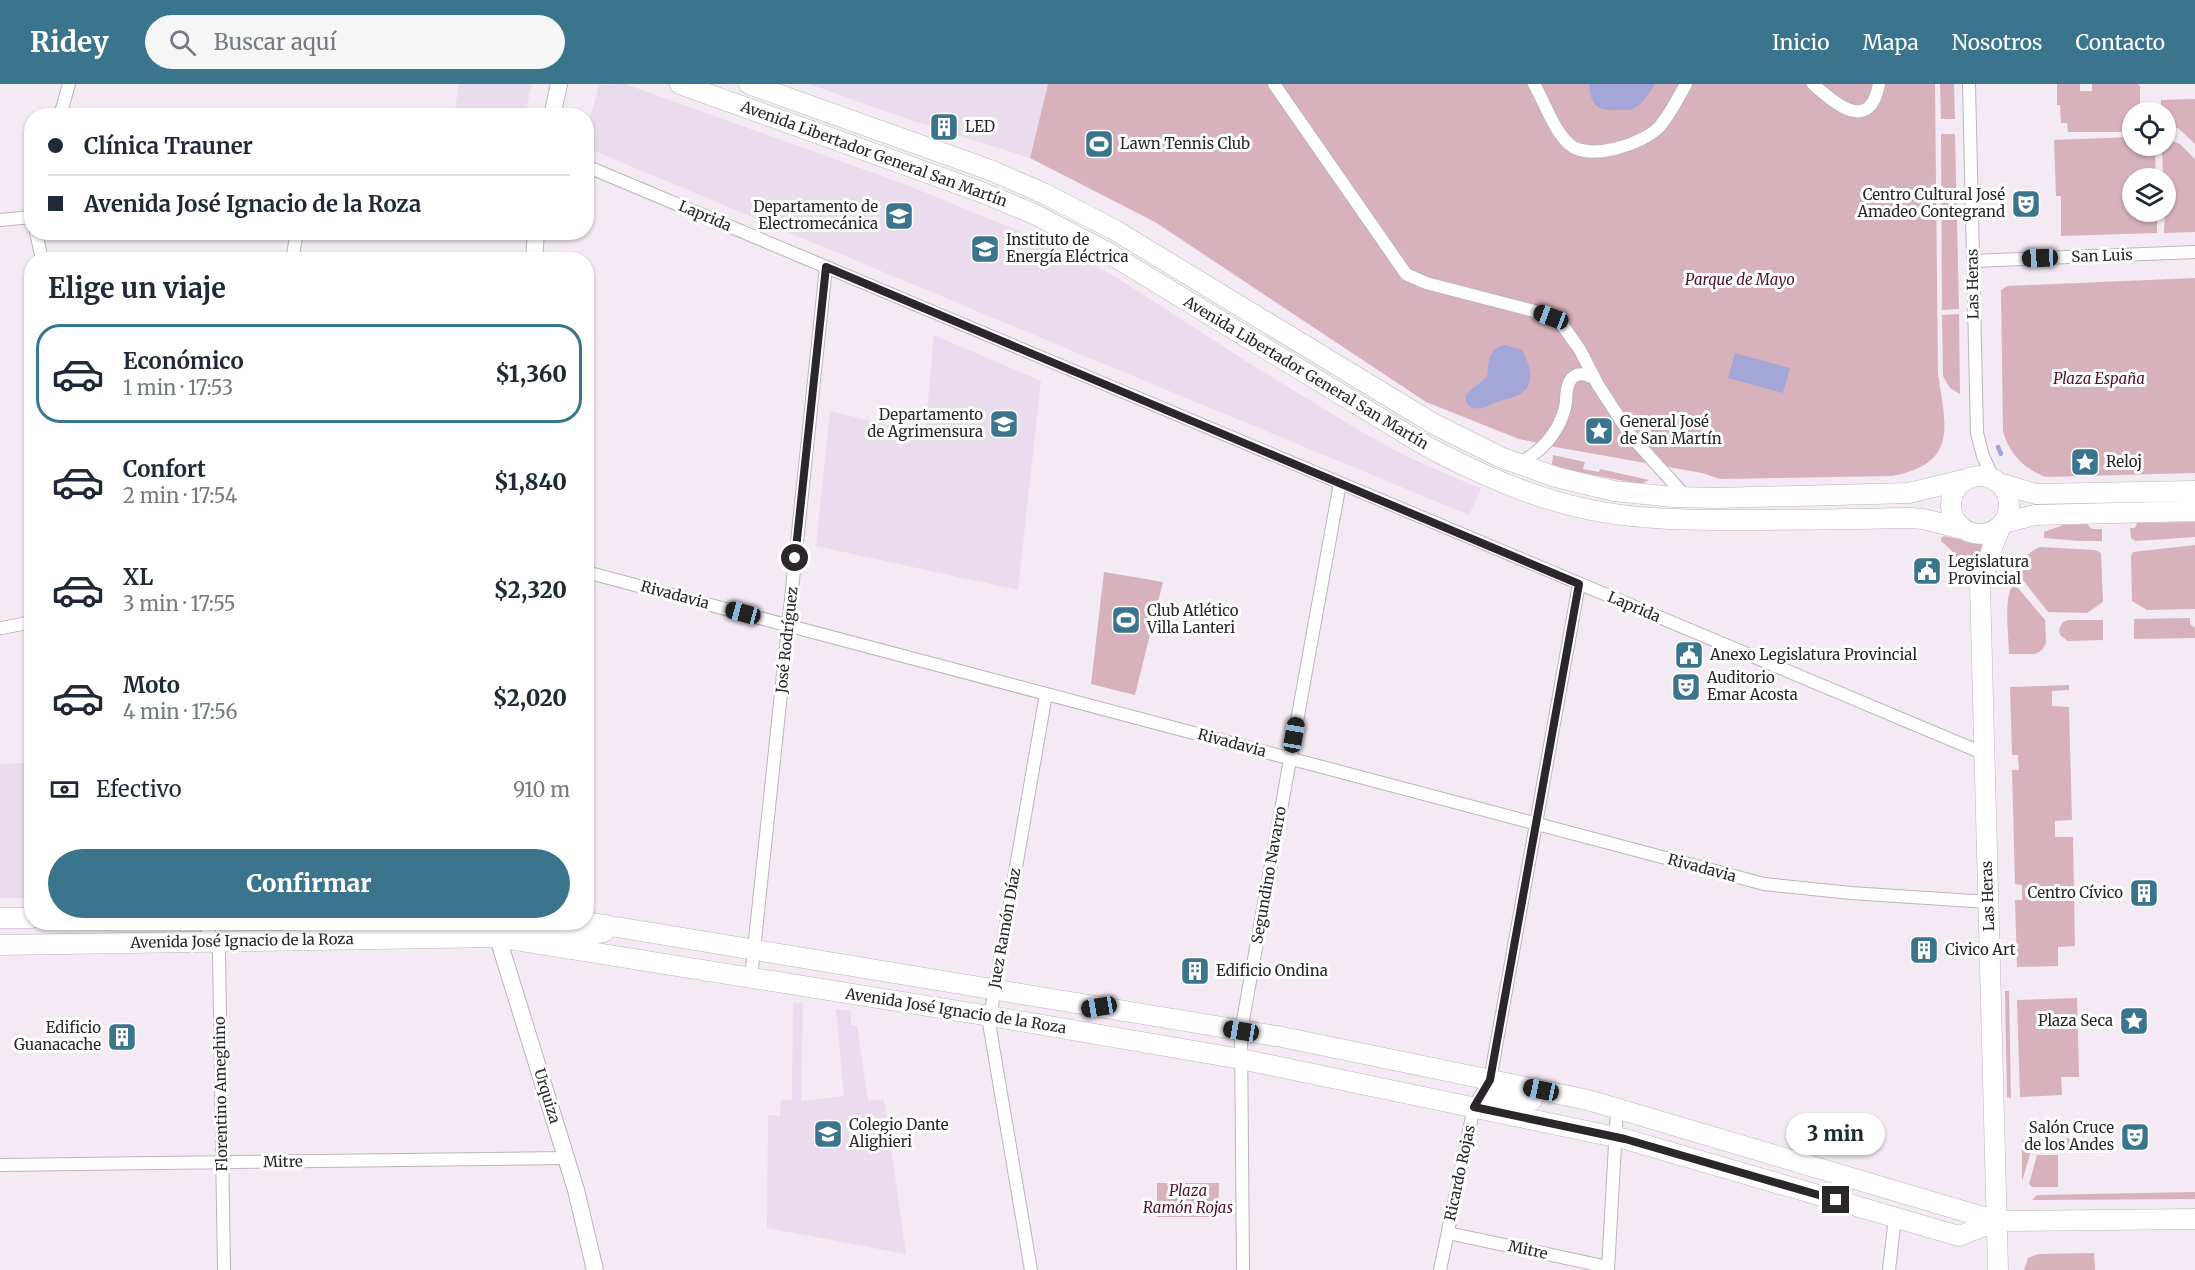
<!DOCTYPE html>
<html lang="es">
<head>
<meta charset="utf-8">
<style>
  body { margin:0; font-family:Merriweather,serif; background:#f6f6f7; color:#1f2937; height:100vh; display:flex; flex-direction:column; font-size:22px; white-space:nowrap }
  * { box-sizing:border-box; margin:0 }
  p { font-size:20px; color:#747a83 }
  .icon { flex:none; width:33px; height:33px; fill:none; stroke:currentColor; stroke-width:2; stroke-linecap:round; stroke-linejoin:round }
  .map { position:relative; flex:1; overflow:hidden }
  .drawer { position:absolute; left:24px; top:168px; width:570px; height:678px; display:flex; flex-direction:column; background:#fff; border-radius:24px; box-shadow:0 2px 4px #0004 }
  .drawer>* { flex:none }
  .guide { position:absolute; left:24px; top:24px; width:570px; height:132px; border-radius:24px; box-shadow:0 2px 4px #0004; display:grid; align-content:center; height:132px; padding:0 24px; background:#fff }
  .fabs { position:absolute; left:2122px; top:18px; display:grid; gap:12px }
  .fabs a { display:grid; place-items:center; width:54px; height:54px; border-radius:50%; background:#fff; box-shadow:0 2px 4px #0004; font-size:30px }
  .end { position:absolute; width:27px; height:27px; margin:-14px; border:8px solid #2a262a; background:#fff; box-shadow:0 0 0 3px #fff }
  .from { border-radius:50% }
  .bubble { position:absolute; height:42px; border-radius:21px; background:#fff; box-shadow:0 2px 4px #0004; font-size:20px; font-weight:800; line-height:42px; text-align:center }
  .car { position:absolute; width:18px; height:36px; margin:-18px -9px; border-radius:8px; box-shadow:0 0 4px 2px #0007; background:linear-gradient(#222 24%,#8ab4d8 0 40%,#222 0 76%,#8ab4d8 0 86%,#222 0) }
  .guide b { display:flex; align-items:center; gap:21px; height:57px; font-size:22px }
  .guide b+b { border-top:2px solid #e0e1e3 }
  .guide i { width:15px; height:15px; background:#1f2937 }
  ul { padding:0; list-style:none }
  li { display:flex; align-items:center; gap:18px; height:99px; margin:0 12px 9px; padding:0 12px; border:3px solid transparent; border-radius:24px }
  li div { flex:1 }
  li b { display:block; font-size:22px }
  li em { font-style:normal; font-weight:800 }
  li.on { border-color:#3a758d }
  li>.icon { width:54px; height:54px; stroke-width:1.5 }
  h2 { padding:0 24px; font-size:27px; line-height:72px }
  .pay { display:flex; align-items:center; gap:15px; height:66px; padding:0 24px; font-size:22px }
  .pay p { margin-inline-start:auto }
  .primary-button { display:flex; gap:12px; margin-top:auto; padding:12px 24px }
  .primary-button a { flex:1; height:69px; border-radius:36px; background:#3a758d; color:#fff; font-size:24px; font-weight:800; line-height:69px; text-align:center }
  header { display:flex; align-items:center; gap:36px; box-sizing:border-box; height:84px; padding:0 30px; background:#3a758d; color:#fff }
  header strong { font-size:28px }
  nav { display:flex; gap:33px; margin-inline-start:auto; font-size:21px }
  .search { width:420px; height:54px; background:#f6f6f7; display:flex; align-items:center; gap:15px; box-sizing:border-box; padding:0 21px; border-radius:33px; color:#747a83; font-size:22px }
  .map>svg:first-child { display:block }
  .built { fill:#eadcec }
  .green { fill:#d7b2bc }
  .water { fill:#a5a6d8 }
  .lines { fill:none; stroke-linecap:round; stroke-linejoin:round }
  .stream { stroke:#a5a6d8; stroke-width:4.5 }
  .street-casing { stroke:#bdb4be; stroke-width:14 }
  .secondary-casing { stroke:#bdb4be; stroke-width:18 }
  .primary-casing { stroke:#bdb4be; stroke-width:21 }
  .street { stroke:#fff; stroke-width:12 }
  .secondary { stroke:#fff; stroke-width:16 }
  .primary { stroke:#fff; stroke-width:20 }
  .route { stroke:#2a262a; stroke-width:8 }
  .labels { text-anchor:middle; stroke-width:6; stroke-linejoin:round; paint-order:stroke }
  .poi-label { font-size:15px; fill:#2a262a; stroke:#fff; text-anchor:start }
  .street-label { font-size:15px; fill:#2a262a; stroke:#fff }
  .park-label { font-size:15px; font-style:italic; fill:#530f2c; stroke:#fff }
</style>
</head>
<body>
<header>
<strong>Ridey</strong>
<div class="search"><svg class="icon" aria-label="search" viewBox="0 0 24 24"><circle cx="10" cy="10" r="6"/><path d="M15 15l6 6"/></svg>Buscar aquí</div>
<nav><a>Inicio</a><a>Mapa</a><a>Nosotros</a><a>Contacto</a></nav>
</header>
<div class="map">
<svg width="2195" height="1186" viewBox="0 0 2195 1186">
  <rect width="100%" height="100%" fill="#f3eaf4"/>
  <path class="built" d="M459 0H532L525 31H454Z
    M625 0 907 101 1079 172 1122 197 1249 279 1360 347 1406 372 1481 405 1469 431 1046 256 592 66 587 53V46L599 1Z
    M809 0H1048L1030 74 910 36Z
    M934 251 1041 297 1018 506 816 462 830 327 925 350Z
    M23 679 31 697V814H0V680Z
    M793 918 803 919 801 1017 844 1012 836 925 851 927V941L857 942 868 1017 884 1015 906 1170 767 1144 768 1031 780 1032 781 1016H792Z"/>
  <path class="green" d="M1048 0H1935L1938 289C1945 341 1960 379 1892 392L1720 395 1702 389 1555 363 1519 355 1426 318 1155 138 1030 74Z
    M1940 0H1954L1955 35H1941Z
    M2057 0H2080V7H2092V0H2138L2140 2V24L2155 25V28H2133V48H2068L2067 39H2061L2060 21H2057Z
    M2195 15V60L2178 44H2166V28H2161V16Z
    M1941 50H1955L1959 225 1942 226Z
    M2133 53V62H2155L2156 94H2133V128H2157V149L2061 152V112H2056L2054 56Z
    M2166 55 2180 60 2195 75V148L2164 149 2166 94H2163L2162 62H2166Z
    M2195 194V389L2046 393C2024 385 2009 370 2003 347L2001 206 2007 202Z
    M1959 230 1960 310 1950 304 1943 292 1942 231Z
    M1553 371 1585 378 1583 385 1599 388 1600 385 1649 396 1643 399H1635L1557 384 1552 380Z
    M2195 438V453L2136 457 2131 454 2130 444H2135L2137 439Z
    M2087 440 2092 445H2102V457H2079L2044 454V448L2063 441Z
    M1944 452 1967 457H1984L1979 482 1962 481 1951 466 1941 457V454Z
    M2195 461V525L2147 526 2132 517 2131 472 2133 468Z
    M2040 463 2095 466 2101 469 2103 518 2087 529 2048 528 2019 491C2019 479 2029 467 2040 463Z
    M1104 488 1163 498 1135 611 1091 600Z
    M2013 502 2018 504 2045 536 2046 559 2042 566 2035 570H2009C2009 554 2003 513 2013 502Z
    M2190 534V540L2195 544V554L2134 555V535Z
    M2068 536H2103V556L2068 557 2060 551 2059 545 2063 538Z
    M2069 601V606L2052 607V622L2069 623 2072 736 2055 737V753H2073L2075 862 2058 863V882L2017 883 2015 816H2022V801L2015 800 2012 686H2019L2018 671H2012L2010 603Z
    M2005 907H2009L2011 1014 2007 1013Z
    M2077 914 2079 993H2061L2062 1011 2020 1013 2017 916Z
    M2080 1054V1063L2032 1064 2022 1097V1056Z
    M2037 1071H2058V1103H2032L2029 1100Z
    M1157 1099H1219L1218 1133H1157Z
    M2195 1108V1115L2032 1116 2037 1111Z
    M2094 1169 2095 1186H2024L2028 1174 2038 1170Z"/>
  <path class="water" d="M1589 0H1655C1650 8 1642 21 1633 25 1629 27 1624 25 1619 26 1598 27 1591 23 1589 0Z
    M1504 261 1521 265C1529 277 1536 298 1523 308 1516 314 1505 315 1497 318 1488 322 1481 327 1470 323L1466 318V310L1487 293C1489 279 1487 265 1504 261Z
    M1735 269 1790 284 1783 309 1728 294Z"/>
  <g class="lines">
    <path class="stream" d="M1998 363 2001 370"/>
    <g class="street-casing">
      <path id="street" d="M1274 0 1406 190 1426 199 1538 228 1561 239 1580 266 1598 301 1631 352 1686 413
        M1534 0C1545 19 1553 45 1569 60 1589 78 1643 60 1659 43 1670 31 1678 14 1686 0
        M1813 0C1835 20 1870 50 1879 0
        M1969 0 1977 349 1983 372 1994 396
        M60 32 69 0
        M586 82 1985 670
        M0 136 32 133
        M36 148 42 176
        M292 176 297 148
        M1973 177 2195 168
        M1518 380C1541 368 1558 350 1565 324 1567 316 1565 304 1570 297 1576 287 1587 290 1595 295
        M586 488 1764 800 1851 809 1988 818
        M2 544 32 538
        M204 838 219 868 224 1186
        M751 894 826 183
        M0 1081 566 1074
        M1448 1149 1608 1183
        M1031 1186 989 939 1046 610
        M1243 1186 1241 947 1340 399
        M1440 1186 1474 1023 1490 996 1579 500
        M1608 1186 1617 1025
        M1889 1186 1895 1133"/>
    </g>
    <g class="secondary-casing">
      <path id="secondary" d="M552 32 559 0
        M534 176 536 148
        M493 838 576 1106 595 1186"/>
    </g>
    <g class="primary-casing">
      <path id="primary" d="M680 0 981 108 1034 130 1105 167 1426 362C1479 390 1532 414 1591 426 1640 436 1691 436 1740 436 1797 436 1853 435 1909 434L1924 435 1963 445
        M749 0 990 86 1043 109 1113 145 1434 340 1500 373 1556 393 1614 407 1674 413 1717 414 1909 409 1967 395
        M1951 421a29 29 0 1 1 58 0a29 29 0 1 1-58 0Z
        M1999 399 2036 410 2195 407
        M2004 439 2035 431 2195 427
        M0 834H32
        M586 838 1282 953 1588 1016 1997 1137 2195 1135
        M512 850 542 845 587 851 604 848
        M0 861 497 853 990 932 1241 975 1625 1055 1959 1152 1997 1137
        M1474 1023 1509 1012 1532 1016
        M1998 1186 1980 502 1994 458 2001 442"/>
    </g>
    <use href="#street" class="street"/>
    <use href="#secondary" class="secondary"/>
    <use href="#primary" class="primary"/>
  </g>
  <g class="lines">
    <path class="route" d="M795 474 826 183 1579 500 1490 996 1474 1023 1625 1055 1836 1116"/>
  </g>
  <defs>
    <g id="building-square" transform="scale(1.5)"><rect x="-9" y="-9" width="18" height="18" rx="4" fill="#3a758d" stroke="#fff"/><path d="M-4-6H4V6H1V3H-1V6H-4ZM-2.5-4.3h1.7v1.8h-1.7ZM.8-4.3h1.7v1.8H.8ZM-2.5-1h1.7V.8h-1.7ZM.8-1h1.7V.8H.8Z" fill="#fff"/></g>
    <g id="stadium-square" transform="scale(1.5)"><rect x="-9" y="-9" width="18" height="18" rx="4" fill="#3a758d" stroke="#fff"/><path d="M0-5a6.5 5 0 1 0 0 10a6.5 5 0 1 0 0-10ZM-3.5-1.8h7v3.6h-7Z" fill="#fff"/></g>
    <g id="theatre-square" transform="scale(1.5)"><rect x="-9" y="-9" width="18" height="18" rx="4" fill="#3a758d" stroke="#fff"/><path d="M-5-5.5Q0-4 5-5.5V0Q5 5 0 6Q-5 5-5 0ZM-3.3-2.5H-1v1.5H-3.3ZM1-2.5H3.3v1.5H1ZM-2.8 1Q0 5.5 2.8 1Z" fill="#fff"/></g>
    <g id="university-square" transform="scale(1.5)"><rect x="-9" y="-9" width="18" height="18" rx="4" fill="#3a758d" stroke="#fff"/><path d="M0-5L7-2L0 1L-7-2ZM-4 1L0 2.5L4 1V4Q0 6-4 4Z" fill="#fff"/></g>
    <g id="sight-square" transform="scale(1.5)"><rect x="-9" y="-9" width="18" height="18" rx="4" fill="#3a758d" stroke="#fff"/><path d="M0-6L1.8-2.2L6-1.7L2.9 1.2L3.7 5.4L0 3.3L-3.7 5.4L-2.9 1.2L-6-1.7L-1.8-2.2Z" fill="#fff"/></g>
    <g id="civic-square" transform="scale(1.5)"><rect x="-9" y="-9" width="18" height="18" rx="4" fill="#3a758d" stroke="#fff"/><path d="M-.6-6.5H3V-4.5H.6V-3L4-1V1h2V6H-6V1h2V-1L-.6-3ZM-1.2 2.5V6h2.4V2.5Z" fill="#fff"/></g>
    <g id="school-square" transform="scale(1.5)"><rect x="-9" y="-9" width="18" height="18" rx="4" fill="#3a758d" stroke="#fff"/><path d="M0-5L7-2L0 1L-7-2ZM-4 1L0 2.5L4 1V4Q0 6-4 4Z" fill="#fff"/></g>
  </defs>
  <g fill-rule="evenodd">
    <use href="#building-square" x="944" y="43"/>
    <use href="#stadium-square" x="1099" y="60"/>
    <use href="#theatre-square" x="2026" y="120"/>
    <use href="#university-square" x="899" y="132"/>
    <use href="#university-square" x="985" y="165"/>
    <use href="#university-square" x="1004" y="340"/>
    <use href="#sight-square" x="1599" y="347"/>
    <use href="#sight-square" x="2085" y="378"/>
    <use href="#civic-square" x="1927" y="487"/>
    <use href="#stadium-square" x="1126" y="536"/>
    <use href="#civic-square" x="1689" y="571"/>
    <use href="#theatre-square" x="1686" y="603"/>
    <use href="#building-square" x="2144" y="809"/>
    <use href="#building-square" x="1924" y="866"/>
    <use href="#building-square" x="1195" y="887"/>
    <use href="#sight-square" x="2134" y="937"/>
    <use href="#building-square" x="122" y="953"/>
    <use href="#school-square" x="828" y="1050"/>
    <use href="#theatre-square" x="2135" y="1053"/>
  </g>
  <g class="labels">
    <g class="poi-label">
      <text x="965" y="48">LED</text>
      <text x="1120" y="65">Lawn Tennis Club</text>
      <text x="2005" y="116" text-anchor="end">Centro Cultural José<tspan x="2005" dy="17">Amadeo Contegrand</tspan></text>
      <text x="878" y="128" text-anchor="end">Departamento de<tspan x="878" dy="17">Electromecánica</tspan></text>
      <text x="1006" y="161">Instituto de<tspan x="1006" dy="17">Energía Eléctrica</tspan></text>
      <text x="983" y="336" text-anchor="end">Departamento<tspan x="983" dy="17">de Agrimensura</tspan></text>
      <text x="1620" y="343">General José<tspan x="1620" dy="17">de San Martín</tspan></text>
      <text x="2106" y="383">Reloj</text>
      <text x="1948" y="483">Legislatura<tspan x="1948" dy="17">Provincial</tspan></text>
      <text x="1147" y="532">Club Atlético<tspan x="1147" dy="17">Villa Lanteri</tspan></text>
      <text x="1710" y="576">Anexo Legislatura Provincial</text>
      <text x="1707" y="599">Auditorio<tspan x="1707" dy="17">Emar Acosta</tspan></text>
      <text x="2123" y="814" text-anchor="end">Centro Cívico</text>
      <text x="1945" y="871">Civico Art</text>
      <text x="1216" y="892">Edificio Ondina</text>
      <text x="2113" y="942" text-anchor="end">Plaza Seca</text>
      <text x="101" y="949" text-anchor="end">Edificio<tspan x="101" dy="17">Guanacache</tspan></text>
      <text x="849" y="1046">Colegio Dante<tspan x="849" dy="17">Alighieri</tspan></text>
      <text x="2114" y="1049" text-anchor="end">Salón Cruce<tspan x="2114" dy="17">de los Andes</tspan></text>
    </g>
    <g class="street-label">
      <text transform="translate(874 70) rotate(20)" y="5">Avenida Libertador General San Martín</text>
      <text transform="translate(705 132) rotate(23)" y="5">Laprida</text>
      <text transform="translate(2102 172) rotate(-2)" y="5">San Luis</text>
      <text transform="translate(1973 200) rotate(-91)" y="5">Las Heras</text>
      <text transform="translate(1306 289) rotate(31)" y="5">Avenida Libertador General San Martín</text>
      <text transform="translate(675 511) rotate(15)" y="5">Rivadavia</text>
      <text transform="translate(1634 523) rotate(23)" y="5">Laprida</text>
      <text transform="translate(787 556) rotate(-84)" y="5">José Rodríguez</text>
      <text transform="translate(1232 659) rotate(15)" y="5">Rivadavia</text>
      <text transform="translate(1702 784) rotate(15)" y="5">Rivadavia</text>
      <text transform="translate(1269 791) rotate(-80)" y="5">Segundino Navarro</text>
      <text transform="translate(1988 812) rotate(-92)" y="5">Las Heras</text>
      <text transform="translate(1005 844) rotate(-80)" y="5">Juez Ramón Díaz</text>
      <text transform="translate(242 857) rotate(-1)" y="5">Avenida José Ignacio de la Roza</text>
      <text transform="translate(956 927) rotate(9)" y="5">Avenida José Ignacio de la Roza</text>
      <text transform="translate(221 1010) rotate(-91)" y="5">Florentino Ameghino</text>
      <text transform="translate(547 1012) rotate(73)" y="5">Urquiza</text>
      <text transform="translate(283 1078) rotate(-1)" y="5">Mitre</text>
      <text transform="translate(1460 1089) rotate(-78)" y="5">Ricardo Rojas</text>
      <text transform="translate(1528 1166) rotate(12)" y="5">Mitre</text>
    </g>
    <g class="park-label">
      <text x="1740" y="201">Parque de Mayo</text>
      <text x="2099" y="300">Plaza España</text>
      <text x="1188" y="1112">Plaza<tspan x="1188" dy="17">Ramón Rojas</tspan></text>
    </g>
  </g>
</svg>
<div class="fabs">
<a><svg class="icon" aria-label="locate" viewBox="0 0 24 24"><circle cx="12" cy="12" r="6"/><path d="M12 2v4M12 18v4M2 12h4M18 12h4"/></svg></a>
<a><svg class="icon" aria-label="layers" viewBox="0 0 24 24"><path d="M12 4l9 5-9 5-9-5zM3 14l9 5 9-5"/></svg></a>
</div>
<i class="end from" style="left:795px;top:474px"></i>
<i class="end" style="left:1836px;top:1116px"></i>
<div class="bubble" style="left:1786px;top:1029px;width:99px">3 min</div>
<i class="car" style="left:2040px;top:174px;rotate:268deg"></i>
<i class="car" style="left:1551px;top:233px;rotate:291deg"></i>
<i class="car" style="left:743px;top:529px;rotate:285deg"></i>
<i class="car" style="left:1294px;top:651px;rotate:10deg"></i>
<i class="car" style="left:1099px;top:923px;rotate:260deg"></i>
<i class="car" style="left:1241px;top:947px;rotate:279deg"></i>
<i class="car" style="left:1541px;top:1006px;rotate:282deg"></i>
<div class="guide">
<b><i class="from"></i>Clínica Trauner</b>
<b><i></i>Avenida José Ignacio de la Roza</b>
</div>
<section class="drawer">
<h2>Elige un viaje</h2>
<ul>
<li class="on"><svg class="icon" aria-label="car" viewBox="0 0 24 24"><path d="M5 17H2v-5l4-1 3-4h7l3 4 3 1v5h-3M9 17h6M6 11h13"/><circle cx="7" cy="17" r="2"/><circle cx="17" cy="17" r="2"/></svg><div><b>Económico</b><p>1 min · 17:53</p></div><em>$1,360</em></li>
<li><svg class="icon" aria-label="car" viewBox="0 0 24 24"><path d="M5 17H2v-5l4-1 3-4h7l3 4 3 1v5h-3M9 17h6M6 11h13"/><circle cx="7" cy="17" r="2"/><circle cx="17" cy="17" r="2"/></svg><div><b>Confort</b><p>2 min · 17:54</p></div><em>$1,840</em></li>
<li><svg class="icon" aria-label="car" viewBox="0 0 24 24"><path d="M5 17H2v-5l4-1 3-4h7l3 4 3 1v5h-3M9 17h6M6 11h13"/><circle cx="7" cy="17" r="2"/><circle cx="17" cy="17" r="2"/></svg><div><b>XL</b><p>3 min · 17:55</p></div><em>$2,320</em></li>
<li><svg class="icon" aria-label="car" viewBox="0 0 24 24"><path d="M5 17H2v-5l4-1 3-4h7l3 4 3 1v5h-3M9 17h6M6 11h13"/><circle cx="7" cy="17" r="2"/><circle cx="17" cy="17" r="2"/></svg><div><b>Moto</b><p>4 min · 17:56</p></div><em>$2,020</em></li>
</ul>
<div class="pay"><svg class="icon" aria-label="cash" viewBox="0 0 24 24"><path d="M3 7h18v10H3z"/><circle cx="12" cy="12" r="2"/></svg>Efectivo<p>910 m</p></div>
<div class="primary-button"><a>Confirmar</a></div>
</section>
</div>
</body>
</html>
